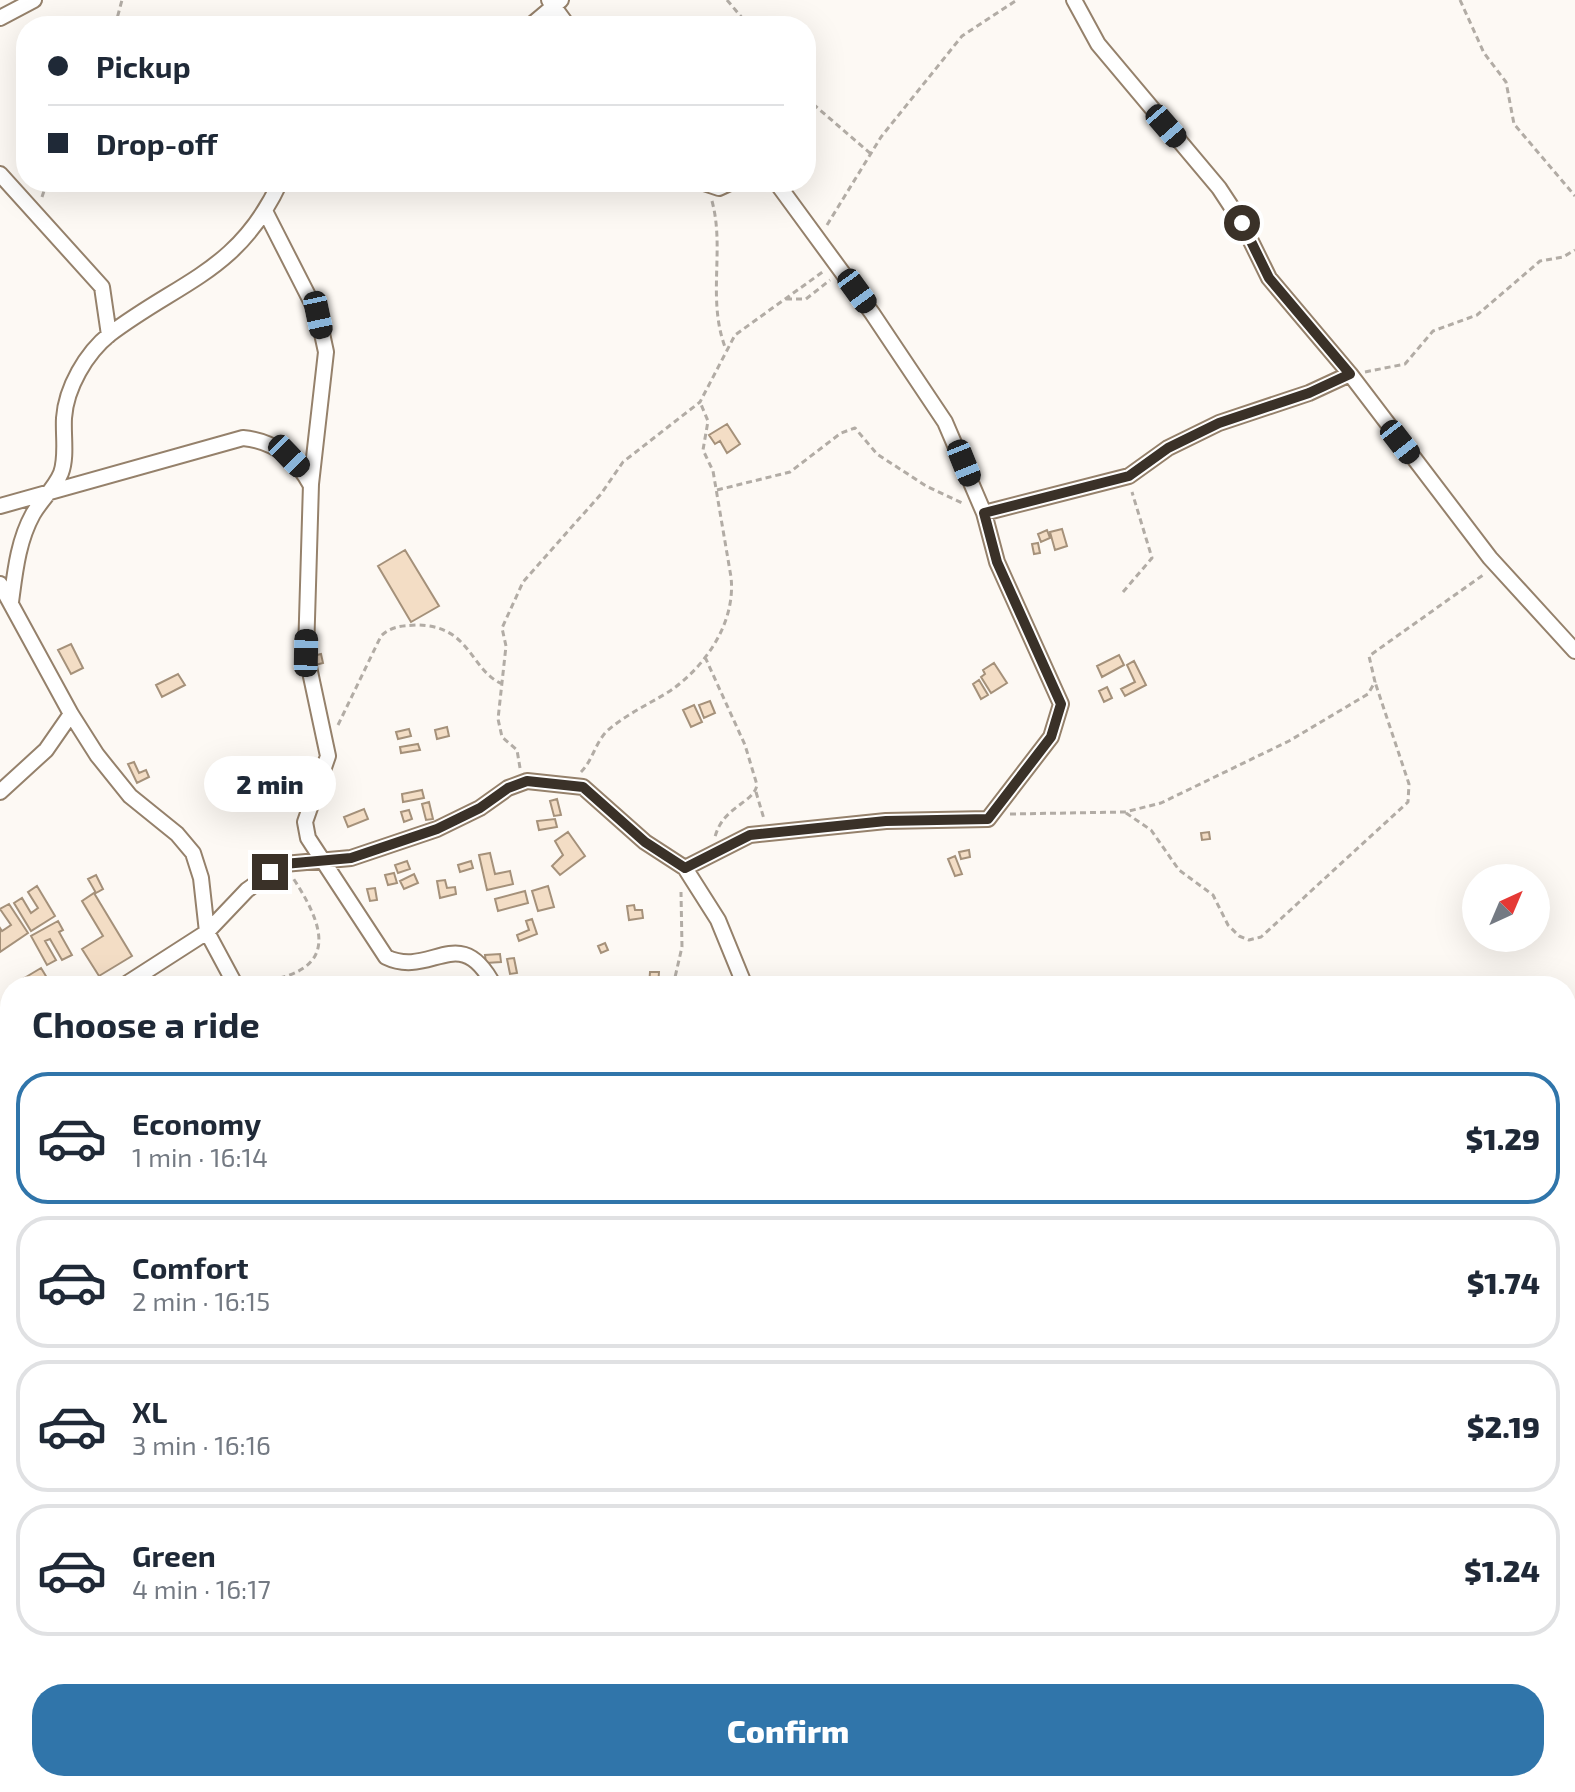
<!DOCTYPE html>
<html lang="en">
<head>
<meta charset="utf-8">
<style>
  body { margin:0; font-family:"Exo 2",sans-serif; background:#f2f2f3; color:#1f2937; height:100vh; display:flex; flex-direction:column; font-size:30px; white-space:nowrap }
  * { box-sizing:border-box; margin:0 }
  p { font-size:26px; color:#747a83 }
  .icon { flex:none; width:44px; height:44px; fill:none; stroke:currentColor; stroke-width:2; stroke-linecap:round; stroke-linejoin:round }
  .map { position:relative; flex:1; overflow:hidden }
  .panel { position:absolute; left:0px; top:976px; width:1576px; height:816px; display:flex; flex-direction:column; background:#fff; border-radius:32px 32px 0 0; box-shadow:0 8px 32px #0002 }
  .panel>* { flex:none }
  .top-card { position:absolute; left:16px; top:16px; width:800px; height:176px; border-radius:32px; box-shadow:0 8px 32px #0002; display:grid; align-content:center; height:176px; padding:0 32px; background:#fff }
  .needle { width:52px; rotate:44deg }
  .controls { position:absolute; left:1462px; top:864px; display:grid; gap:16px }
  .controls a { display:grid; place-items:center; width:88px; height:88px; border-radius:50%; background:#fff; box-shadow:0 8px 32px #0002; font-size:40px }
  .end { position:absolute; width:36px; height:36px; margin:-18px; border:10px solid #3a3128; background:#fff; box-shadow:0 0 0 4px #fff }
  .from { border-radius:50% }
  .bubble { position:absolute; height:56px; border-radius:28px; background:#fff; box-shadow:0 8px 32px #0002; font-size:26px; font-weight:800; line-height:56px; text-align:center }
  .car { position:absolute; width:24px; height:48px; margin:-24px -12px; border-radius:10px; box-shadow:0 0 6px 2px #0007; background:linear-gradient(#222 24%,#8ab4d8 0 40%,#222 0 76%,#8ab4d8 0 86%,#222 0) }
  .top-card b { display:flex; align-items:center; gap:28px; height:76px; font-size:30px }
  .top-card b+b { border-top:2px solid #e0e1e3 }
  .top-card i { width:20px; height:20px; background:#1f2937 }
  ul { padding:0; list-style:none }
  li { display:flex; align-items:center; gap:24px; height:132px; margin:0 16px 12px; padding:0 16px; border:4px solid #e0e1e3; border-radius:32px }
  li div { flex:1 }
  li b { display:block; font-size:30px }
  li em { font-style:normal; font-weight:800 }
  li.current { border-color:#3075aa }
  li>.icon { width:72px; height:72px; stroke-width:1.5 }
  h2 { padding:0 32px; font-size:36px; line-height:96px }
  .action { display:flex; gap:16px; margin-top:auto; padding:16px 32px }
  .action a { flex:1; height:92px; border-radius:32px; background:#3075aa; color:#fff; font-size:32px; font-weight:800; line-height:92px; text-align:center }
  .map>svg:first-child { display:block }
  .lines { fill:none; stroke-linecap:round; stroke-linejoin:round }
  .stream { stroke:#ffcc93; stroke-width:5 }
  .building { fill:#f3ddc5; stroke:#a5917a; stroke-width:2 }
  .minor-casing { stroke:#95816b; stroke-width:18 }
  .path { stroke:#b2aca5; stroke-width:3; stroke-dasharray:6 4; stroke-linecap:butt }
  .minor { stroke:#fff; stroke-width:14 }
  .route { stroke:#3a3128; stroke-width:10 }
</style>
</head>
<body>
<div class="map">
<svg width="1575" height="1792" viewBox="0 0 1575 1792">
  <rect width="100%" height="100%" fill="#fdf9f4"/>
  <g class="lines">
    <path class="stream" d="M1566 1246 1575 1239
      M231 1792 241 1782"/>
  </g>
  <path class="building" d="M727 424 740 444 727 453 720 441 715 444 709 435Z
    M1062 529 1067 546 1055 550 1050 532Z
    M1047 530 1050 538 1041 542 1038 534Z
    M1038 543 1040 553 1034 554 1032 544Z
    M405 550 439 606 411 622 378 566Z
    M71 644 83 668 71 674 58 650Z
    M321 654 323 663 315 665 313 656Z
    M1119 655 1124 665 1102 677 1097 666Z
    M1134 661 1146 685 1125 696 1121 689 1135 682 1127 665Z
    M994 663 1007 683 991 693 981 677 985 674 983 670Z
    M178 674 185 685 162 697 156 685Z
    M979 680 988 695 981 699 973 684Z
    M1107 687 1112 698 1104 702 1099 691Z
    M710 701 715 713 704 718 699 705Z
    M694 705 702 722 691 727 683 710Z
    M447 727 449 736 437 739 435 730Z
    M409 729 411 736 398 739 396 732Z
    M418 744 420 750 401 753 400 747Z
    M134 762 139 773 146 770 149 777 137 783 128 764Z
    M422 790 424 798 403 802 402 794Z
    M557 799 561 815 554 816 550 801Z
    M429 802 433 819 426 820 422 804Z
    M364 809 368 819 348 827 344 817Z
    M409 810 412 819 404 822 401 812Z
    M555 819 557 827 539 830 537 821Z
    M568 832 585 856 560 875 552 866 563 855 555 841Z
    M1209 832 1210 839 1202 840 1201 833Z
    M969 850 970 857 961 859 959 852Z
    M490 853 495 874 510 871 513 884 487 890 479 855Z
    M955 856 962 874 955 876 948 859Z
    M407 861 410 869 398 873 395 865Z
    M471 861 473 868 460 872 458 865Z
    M394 873 397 883 388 885 385 875Z
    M414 874 418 883 404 889 400 881Z
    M96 875 103 889 96 893 88 879Z
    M445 880 447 888 455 887 456 894 440 898 437 881Z
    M37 886 55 916 31 931 14 903 22 898 31 913 38 908 28 892Z
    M548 886 554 907 538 911 532 891Z
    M375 888 377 900 370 901 367 889Z
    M525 891 528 903 498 911 495 899Z
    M94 893 132 956 99 976 82 949 103 936 82 901Z
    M9 904 28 933 0 952V928L2 931 11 925 0 909Z
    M634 905 635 910H642L643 918 629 920 627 906Z
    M532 919 537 934 519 941 517 935 529 930 526 921Z
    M58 921 63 930 59 932 72 955 62 960 50 939 45 941 56 960 47 965 31 936Z
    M605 943 608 950 601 953 598 946Z
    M500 954 501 962 486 963 485 955Z
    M514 958 517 973 510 974 507 959Z
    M41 968 52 986H18L16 983Z
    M650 972H659L658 986H649Z"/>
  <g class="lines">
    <g class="minor-casing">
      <path id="minor" d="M549 0 568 26
        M1074 0 1098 44 1219 188 1242 223 1269 278 1350 374 1490 558 1575 651
        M0 18 34 0
        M530 26 561 0
        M0 174 102 287 109 335
        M701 182 719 188 732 182
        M266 213 318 315 326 352 311 484 306 653 328 756 305 822 308 838 386 957C431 979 460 920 494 986
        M0 506 243 438C273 441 296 458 310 484
        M984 513 1129 476 1168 448 1219 423 1309 393 1350 374
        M0 584 71 714 97 755 130 796 177 834 193 853 201 878 207 932 236 986
        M11 602C15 572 18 541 33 514 41 500 55 488 61 473 67 457 63 436 64 418 66 388 86 353 110 334 180 281 239 271 280 182
        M0 792 46 750 71 714
        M685 868 718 920 745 986
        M123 986 207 932 247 890 284 864 351 858 437 829 480 808 508 788 527 781 583 787 645 842 685 868 750 835 886 821 988 819 1051 737 1061 704 997 562 984 513 945 422 872 313 776 182
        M0 1055 10 1050
        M0 1312 10 1306
        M1566 1697 1575 1692
        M1566 1722 1575 1734
        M560 1782 566 1792
        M148 1792 163 1782
        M417 1792 428 1782
        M1411 1792 1425 1782"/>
    </g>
    <path class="path" d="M727 0 749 26
      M1460 0 1484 53 1506 82 1514 124 1575 196
      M115 26 122 0
      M806 87 813 104 806 113
      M813 104 871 154
      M592 182 603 187 620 182
      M42 197 47 182
      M712 201C725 249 707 298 725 347
      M827 225 881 137 962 36 1017 0
      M786 299H806L830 280
      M1365 372 1405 364 1433 331 1477 315 1540 261 1563 257 1575 250
      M717 490 790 472 841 433 855 428 877 454 926 486 962 503
      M1123 592 1152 558 1132 492
      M705 657 745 745 757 785C753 804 723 806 715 837
      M338 725 381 636C391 626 402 626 416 625 471 625 469 669 502 684
      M520 768 517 750 502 737 498 719 506 646 502 628 523 582 601 494 623 462 700 402 735 335 824 271
      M581 772C593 760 595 743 607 731 625 715 649 704 670 691 706 666 736 622 731 577L713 471 703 450 708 421 700 402
      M756 792 764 819
      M1126 813 1151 830 1179 870 1213 895 1228 925 1239 936 1249 940 1261 937 1408 802 1409 784 1375 682
      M1010 814 1125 812 1161 803 1289 741 1368 694 1375 682 1369 656 1483 575
      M250 983C331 975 334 940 293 878
      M673 986 682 947 681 892
      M1566 1415 1575 1423"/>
    <use href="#minor" class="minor"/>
  </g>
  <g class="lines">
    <path class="route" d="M270 872 284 864 351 858 437 829 480 808 508 788 527 781 583 787 645 842 685 868 750 835 886 821 988 819 1051 737 1061 704 997 562 984 513 1129 476 1168 448 1219 423 1309 393 1350 374 1269 278 1242 223"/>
  </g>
</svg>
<div class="controls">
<a><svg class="needle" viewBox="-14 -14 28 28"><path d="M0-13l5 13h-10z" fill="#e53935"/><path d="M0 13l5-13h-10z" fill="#747a83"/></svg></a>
</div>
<i class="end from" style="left:1242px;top:223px"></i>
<i class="end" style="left:270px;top:872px"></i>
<div class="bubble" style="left:204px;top:756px;width:132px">2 min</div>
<i class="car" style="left:1166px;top:126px;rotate:139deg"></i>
<i class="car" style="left:857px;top:291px;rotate:144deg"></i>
<i class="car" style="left:318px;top:315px;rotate:168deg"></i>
<i class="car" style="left:1400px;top:442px;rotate:142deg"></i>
<i class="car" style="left:289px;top:456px;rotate:136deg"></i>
<i class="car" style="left:964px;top:463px;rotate:158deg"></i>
<i class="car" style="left:306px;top:653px;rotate:1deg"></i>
<div class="top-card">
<b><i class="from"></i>Pickup</b>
<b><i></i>Drop-off</b>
</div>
<section class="panel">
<h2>Choose a ride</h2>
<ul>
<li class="current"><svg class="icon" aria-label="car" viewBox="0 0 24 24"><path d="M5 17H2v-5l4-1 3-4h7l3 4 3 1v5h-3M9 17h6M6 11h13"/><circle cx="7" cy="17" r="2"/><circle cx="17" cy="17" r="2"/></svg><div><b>Economy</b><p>1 min · 16:14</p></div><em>$1.29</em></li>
<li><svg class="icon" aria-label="car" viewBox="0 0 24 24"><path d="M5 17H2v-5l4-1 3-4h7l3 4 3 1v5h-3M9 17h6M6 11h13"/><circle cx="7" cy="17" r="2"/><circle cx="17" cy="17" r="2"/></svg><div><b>Comfort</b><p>2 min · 16:15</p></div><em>$1.74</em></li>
<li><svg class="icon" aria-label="car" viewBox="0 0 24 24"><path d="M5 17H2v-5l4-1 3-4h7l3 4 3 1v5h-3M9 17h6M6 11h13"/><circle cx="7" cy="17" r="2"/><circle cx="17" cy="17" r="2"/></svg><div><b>XL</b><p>3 min · 16:16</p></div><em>$2.19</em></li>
<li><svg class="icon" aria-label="car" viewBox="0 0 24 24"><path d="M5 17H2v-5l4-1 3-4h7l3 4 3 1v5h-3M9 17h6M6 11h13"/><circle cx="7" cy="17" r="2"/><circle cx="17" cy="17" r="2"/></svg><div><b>Green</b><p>4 min · 16:17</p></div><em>$1.24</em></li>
</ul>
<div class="action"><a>Confirm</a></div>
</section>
</div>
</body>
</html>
